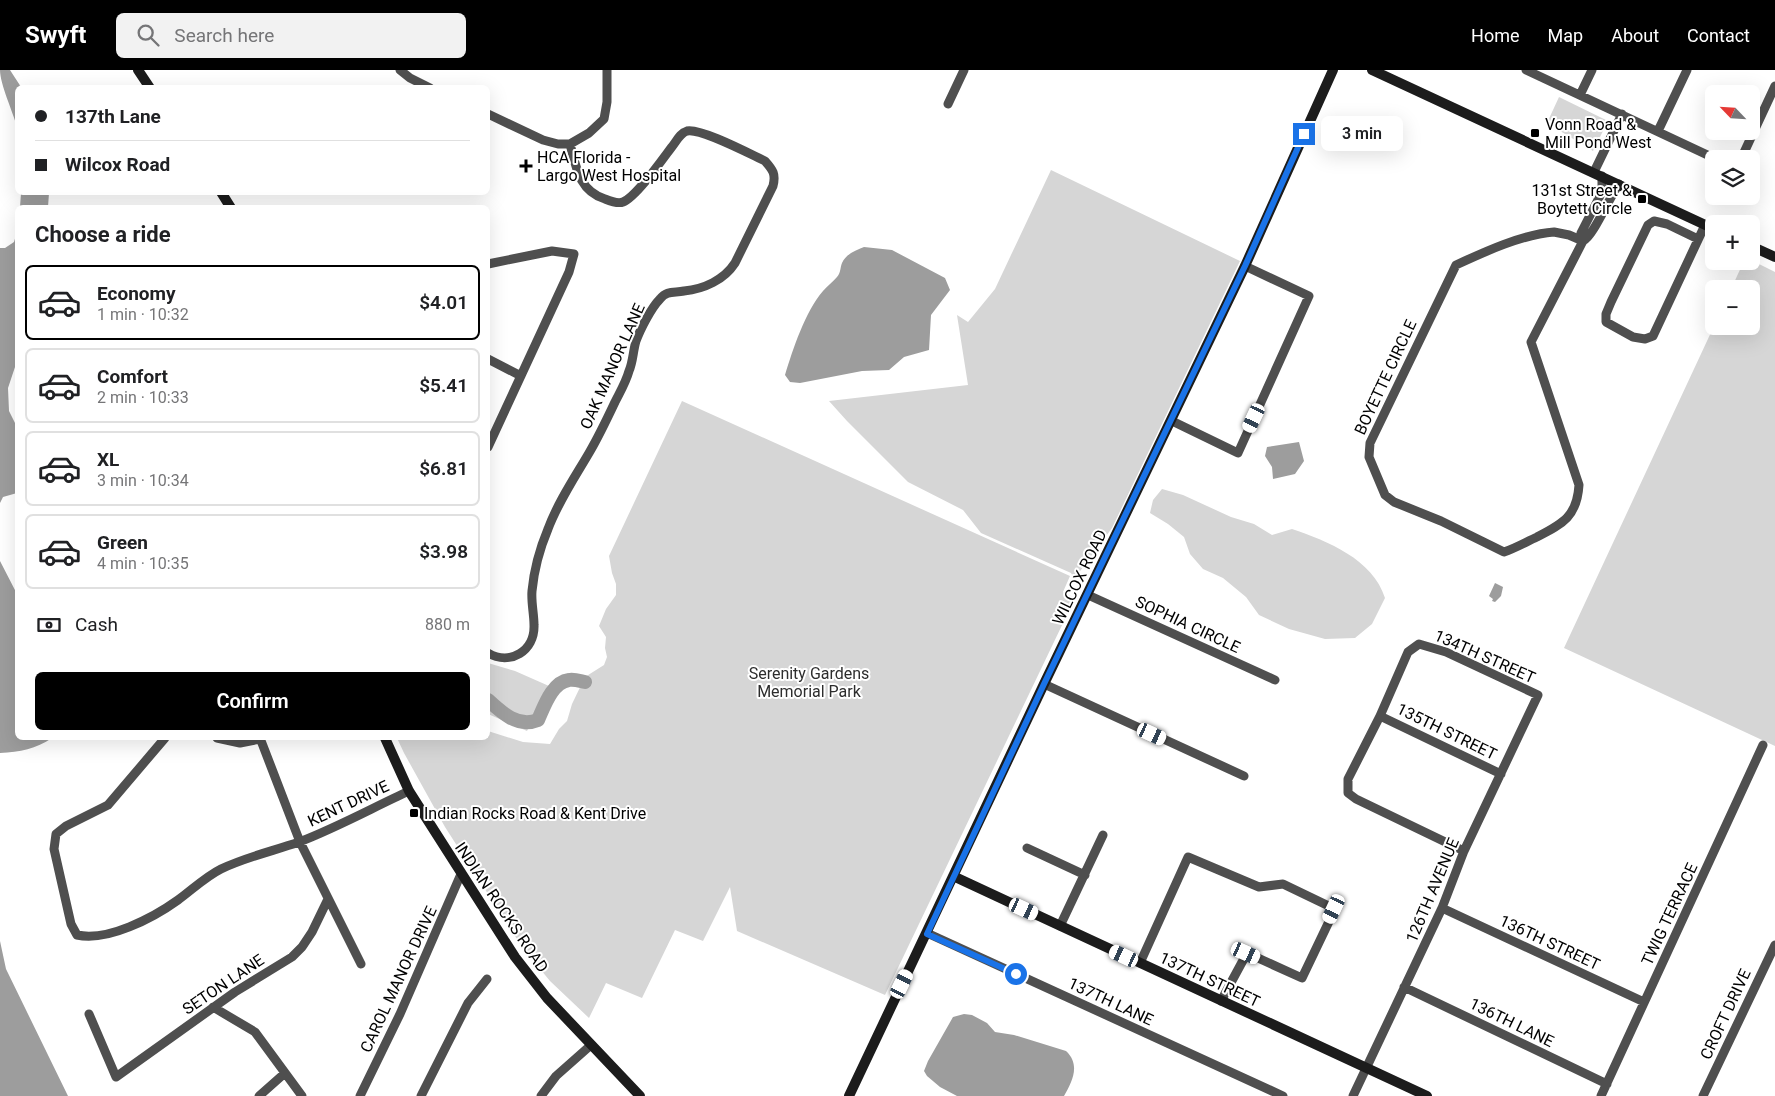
<!DOCTYPE html>
<html lang="en">
<head>
<meta charset="utf-8">
<style>
  body { margin:0; font-family:Roboto,sans-serif; background:#f2f2f2; color:#202124; height:100vh; display:flex; flex-direction:column; font-size:19px; white-space:nowrap }
  * { box-sizing:border-box; margin:0 }
  p { font-size:16px; color:#757577 }
  .icon { flex:none; width:28px; height:28px; fill:none; stroke:currentColor; stroke-width:2; stroke-linecap:round; stroke-linejoin:round }
  .map { position:relative; flex:1; overflow:hidden }
  .sheet { position:absolute; left:15px; top:135px; width:475px; height:535px; display:flex; flex-direction:column; background:#fff; border-radius:8px; box-shadow:0 5px 20px #0002 }
  .sheet>* { flex:none }
  .top-card { position:absolute; left:15px; top:15px; width:475px; height:110px; border-radius:8px; box-shadow:0 5px 20px #0002; display:grid; align-content:center; height:110px; padding:0 20px; background:#fff }
  .needle { width:32px; rotate:295deg }
  .tools { position:absolute; left:1705px; top:15px; display:grid; gap:10px }
  .tools a { display:grid; place-items:center; width:55px; height:55px; border-radius:8px; background:#fff; box-shadow:0 5px 20px #0002; font-size:25px }
  .end { position:absolute; width:22px; height:22px; margin:-11px; border:6px solid #1a73e8; background:#fff; box-shadow:0 0 0 2px #fff }
  .from { border-radius:50% }
  .bubble { position:absolute; height:35px; border-radius:8px; background:#fff; box-shadow:0 5px 20px #0002; font-size:16px; font-weight:600; line-height:35px; text-align:center }
  .car { position:absolute; width:15px; height:30px; margin:-15px -8px; border-radius:6px; box-shadow:0 0 4px 1px #0007; background:linear-gradient(#fff 24%,#345 0 40%,#fff 0 76%,#345 0 86%,#fff 0) }
  .top-card b { display:flex; align-items:center; gap:18px; height:48px; font-size:19px }
  .top-card b+b { border-top:1px solid #e0e0e0 }
  .top-card i { width:12px; height:12px; background:#202124 }
  ul { padding:0; list-style:none }
  li { display:flex; align-items:center; gap:15px; height:75px; margin:0 10px 8px; padding:0 10px; border:2px solid #e0e0e0; border-radius:8px }
  li div { flex:1 }
  li b { display:block; font-size:19px }
  li em { font-style:normal; font-weight:600 }
  li.selected { border-color:#000 }
  li>.icon { width:45px; height:45px; stroke-width:1.5 }
  h2 { padding:0 20px; font-size:22px; line-height:60px }
  .pay { display:flex; align-items:center; gap:12px; height:55px; padding:0 20px; font-size:19px }
  .pay p { margin-inline-start:auto }
  .primary-button { display:flex; gap:10px; margin-top:auto; padding:10px 20px }
  .primary-button a { flex:1; height:58px; border-radius:8px; background:#000; color:#fff; font-size:20px; font-weight:600; line-height:58px; text-align:center }
  header { display:flex; align-items:center; gap:30px; box-sizing:border-box; height:70px; padding:0 25px; background:#000; color:#fff }
  header strong { font-size:24px }
  nav { display:flex; gap:28px; margin-inline-start:auto; font-size:18px }
  .search { width:350px; height:45px; background:#f2f2f2; display:flex; align-items:center; gap:12px; box-sizing:border-box; padding:0 18px; border-radius:8px; color:#757577; font-size:19px }
  .map>svg:first-child { display:block }
  .green { fill:#d6d6d6 }
  .water { fill:#9d9d9d }
  .lines { fill:none; stroke-linecap:round; stroke-linejoin:round }
  .river { stroke:#9d9d9d; stroke-width:14 }
  .street { stroke:#4f4f4f; stroke-width:9 }
  .secondary { stroke:#1c1c1c; stroke-width:10 }
  .route { stroke:#1a73e8; stroke-width:6 }
  .poi-dot { fill:#000; stroke:#fff; stroke-width:2 }
  .labels { text-anchor:middle; stroke-width:4; stroke-linejoin:round; paint-order:stroke }
  .poi-label { font-size:16px; fill:#000; stroke:#fff; text-anchor:start }
  .street-label { font-size:16px; fill:#000; stroke:#fff }
  .park-label { font-size:16px; fill:#2d2d2d; stroke:#fff }
</style>
</head>
<body>
<header>
<strong>Swyft</strong>
<div class="search"><svg class="icon" aria-label="search" viewBox="0 0 24 24"><circle cx="10" cy="10" r="6"/><path d="M15 15l6 6"/></svg>Search here</div>
<nav><a>Home</a><a>Map</a><a>About</a><a>Contact</a></nav>
</header>
<div class="map">
<svg width="1775" height="1026" viewBox="0 0 1775 1026">
  <rect width="100%" height="100%" fill="#fff"/>
  <path class="green" d="M1559 27 1608 51 1593 81 1547 53Z
    M1051 100 1240 191 1112 458 1072 512 1074 508 1071 503 981 463 963 440 908 412 847 351 829 331 968 315 957 245 968 252 995 219Z
    M1751 190 1775 202V676L1564 578 1714 256H1751V219H1731L1744 191H1751Z
    M682 331 1070 506 1063 522 1075 528 885 925 737 861 730 817 703 871 675 860 642 928 606 913 589 948 550 911 522 877 445 757 404 683 397 668H488V661L523 672 550 674 559 659 567 651 572 634 585 607 604 595 607 587 605 578 606 567 599 556 606 539 616 525V514L612 503 609 486Z
    M1162 419 1183 425 1231 447 1254 454 1272 465 1292 459C1327 471 1373 489 1385 528L1372 554 1355 568 1325 569 1289 559 1259 545 1246 527 1223 508 1203 499 1190 484 1184 467 1168 454 1150 443 1153 430Z
    M488 593 515 601 549 616 527 661 488 644Z"/>
  <path class="water" d="M0 0H10L21 17 18 18 17 57C13 42 0 14 0 0Z
    M21 123H49L48 137H20Z
    M17 162V291L8 318 9 341 17 357V423L3 427 0 433V178H5L14 172Z
    M864 177 892 180 945 208 950 220 931 245 929 280 904 287 889 300 862 301 800 313 790 312 785 305C793 279 805 242 823 221 827 216 833 212 837 207 841 202 840 198 842 193 846 184 856 180 864 177Z
    M1299 372 1304 391 1295 404 1273 409 1272 397 1265 386 1267 377Z
    M0 491 17 524 18 668H52C36 679 20 682 0 683Z
    M1495 513 1503 517 1501 526 1495 532 1492 531 1493 529 1489 526Z
    M0 871 6 899 68 1026H0Z
    M964 944 972 945 987 953 995 962 1014 965 1066 981C1081 995 1072 1012 1064 1026H957L940 1017 927 1006 924 1001 928 991 953 947Z"/>
  <g class="lines">
    <path class="river" d="M488 630C502 643 518 658 538 650 544 637 552 612 569 610 574 609 580 611 585 612"/>
    <path class="street" d="M400 0 410 8 430 18
      M1526 0 1716 89
      M1580 25 1592 0
      M948 34 964 0
      M488 44 543 70 558 74H570L589 63 604 49 607 32V0
      M1658 61 1687 0
      M1741 89 1775 16
      M1594 102 1622 44
      M1602 106V122L1581 163 1583 171C1593 167 1610 126 1619 114
      M1554 162 1569 165 1583 171 1531 272 1579 415C1577 447 1562 454 1537 467 1526 472 1516 478 1504 482L1441 451 1394 432 1385 425 1369 387 1370 373 1456 195C1484 182 1523 164 1554 162Z
      M1698 169 1667 154 1654 151 1648 155 1611 232 1606 244V252L1633 267 1645 269 1653 266 1705 155
      M488 194 552 181 574 184 569 202 488 377
      M488 289 521 306
      M1172 351 1238 383 1309 226 1245 196
      M1088 525 1275 610
      M488 583C510 596 535 581 534 555 534 544 531 532 532 521 534 500 540 478 548 459 558 432 575 407 589 383 599 366 607 349 615 332 620 322 626 312 629 301 633 292 633 281 636 271 640 260 651 238 660 229 667 220 674 223 684 221 704 219 724 210 735 193L773 116C776 104 773 100 765 91 750 84 701 58 687 61 680 63 676 72 671 78 662 90 636 127 623 132 618 134 610 131 605 129 579 121 576 97 570 74
      M1044 614 1244 706
      M1380 646 1501 704
      M165 668 108 735 66 756 56 764 54 779 71 854 77 865C107 872 153 848 178 830 192 820 205 807 221 799 246 787 273 781 299 772 336 758 374 737 409 721
      M217 668 240 673 260 669
      M260 668 300 772 361 894
      M1027 778 1085 805
      M1442 838 1644 932
      M1060 856 1103 765
      M927 863 1283 1026
      M1140 893 1188 787 1259 817 1283 814 1335 839 1302 908 1247 883 1221 931
      M1404 917 1607 1014
      M213 937 255 962 302 1026
      M89 944 116 1007 235 922 292 887 302 877 312 862 328 829
      M259 1026 285 1003
      M360 1026 400 944 461 804
      M421 1026 468 933 487 909
      M541 1026 556 1006 591 975
      M1353 1026 1442 838 1464 781 1538 625 1446 582 1419 574 1408 582 1380 646 1348 709V723L1356 729 1464 781
      M1601 1026 1763 675
      M1703 1026 1775 875"/>
    <path class="secondary" d="M138 0 150 18
      M1372 0 1714 159
      M221 122 231 138
      M1751 176 1775 187
      M385 668 409 721 515 887 547 928 640 1026
      M953 806 1427 1026
      M849 1026 1044 614 1245 196 1333 0"/>
  </g>
  <g class="lines">
    <path class="route" d="M1016 904 927 864 1044 614 1245 196 1304 64"/>
  </g>
  <g class="poi-dot">
    <rect x="1530" y="58" width="10" height="10" rx="2.5"/>
    <path d="M523.5 88.5h5v5h5v5h-5v5h-5v-5h-5v-5h5z"/>
    <rect x="1637" y="124" width="10" height="10" rx="2.5"/>
    <rect x="409" y="738" width="10" height="10" rx="2.5"/>
  </g>
  <g class="labels">
    <g class="poi-label">
      <text x="1545" y="60">Vonn Road &amp;<tspan x="1545" dy="18">Mill Pond West</tspan></text>
      <text x="537" y="93">HCA Florida -<tspan x="537" dy="18">Largo West Hospital</tspan></text>
      <text x="1632" y="126" text-anchor="end">131st Street &amp;<tspan x="1632" dy="18">Boytett Circle</tspan></text>
      <text x="424" y="749">Indian Rocks Road &amp; Kent Drive</text>
    </g>
    <g class="street-label">
      <text transform="translate(612 296) rotate(-66)" y="6">OAK MANOR LANE</text>
      <text transform="translate(1385 307) rotate(-65)" y="6">BOYETTE CIRCLE</text>
      <text transform="translate(1079 507) rotate(-64)" y="6">WILCOX ROAD</text>
      <text transform="translate(1188 554) rotate(25)" y="6">SOPHIA CIRCLE</text>
      <text transform="translate(1485 586) rotate(24)" y="6">134TH STREET</text>
      <text transform="translate(1447 661) rotate(26)" y="6">135TH STREET</text>
      <text transform="translate(348 733) rotate(-25)" y="6">KENT DRIVE</text>
      <text transform="translate(1432 820) rotate(-67)" y="6">126TH AVENUE</text>
      <text transform="translate(502 837) rotate(56)" y="6">INDIAN ROCKS ROAD</text>
      <text transform="translate(1669 844) rotate(-65)" y="6">TWIG TERRACE</text>
      <text transform="translate(1550 872) rotate(25)" y="6">136TH STREET</text>
      <text transform="translate(398 909) rotate(-65)" y="6">CAROL MANOR DRIVE</text>
      <text transform="translate(1210 909) rotate(25)" y="6">137TH STREET</text>
      <text transform="translate(223 914) rotate(-34)" y="6">SETON LANE</text>
      <text transform="translate(1111 931) rotate(25)" y="6">137TH LANE</text>
      <text transform="translate(1725 944) rotate(-65)" y="6">CROFT DRIVE</text>
      <text transform="translate(1512 952) rotate(26)" y="6">136TH LANE</text>
    </g>
    <g class="park-label">
      <text x="809" y="609">Serenity Gardens<tspan x="809" dy="18">Memorial Park</tspan></text>
    </g>
  </g>
</svg>
<div class="tools">
<a><svg class="needle" viewBox="-14 -14 28 28"><path d="M0-13l5 13h-10z" fill="#e53935"/><path d="M0 13l5-13h-10z" fill="#757577"/></svg></a>
<a><svg class="icon" aria-label="layers" viewBox="0 0 24 24"><path d="M12 4l9 5-9 5-9-5zM3 14l9 5 9-5"/></svg></a>
<a>+</a>
<a>−</a>
</div>
<i class="end from" style="left:1016px;top:904px"></i>
<i class="end" style="left:1304px;top:64px"></i>
<div class="bubble" style="left:1321px;top:46px;width:82px">3 min</div>
<i class="car" style="left:1254px;top:348px;rotate:205deg"></i>
<i class="car" style="left:1152px;top:664px;rotate:115deg"></i>
<i class="car" style="left:1024px;top:839px;rotate:115deg"></i>
<i class="car" style="left:1334px;top:839px;rotate:205deg"></i>
<i class="car" style="left:1246px;top:883px;rotate:114deg"></i>
<i class="car" style="left:1124px;top:886px;rotate:295deg"></i>
<i class="car" style="left:902px;top:914px;rotate:26deg"></i>
<div class="top-card">
<b><i class="from"></i>137th Lane</b>
<b><i></i>Wilcox Road</b>
</div>
<section class="sheet">
<h2>Choose a ride</h2>
<ul>
<li class="selected"><svg class="icon" aria-label="car" viewBox="0 0 24 24"><path d="M5 17H2v-5l4-1 3-4h7l3 4 3 1v5h-3M9 17h6M6 11h13"/><circle cx="7" cy="17" r="2"/><circle cx="17" cy="17" r="2"/></svg><div><b>Economy</b><p>1 min · 10:32</p></div><em>$4.01</em></li>
<li><svg class="icon" aria-label="car" viewBox="0 0 24 24"><path d="M5 17H2v-5l4-1 3-4h7l3 4 3 1v5h-3M9 17h6M6 11h13"/><circle cx="7" cy="17" r="2"/><circle cx="17" cy="17" r="2"/></svg><div><b>Comfort</b><p>2 min · 10:33</p></div><em>$5.41</em></li>
<li><svg class="icon" aria-label="car" viewBox="0 0 24 24"><path d="M5 17H2v-5l4-1 3-4h7l3 4 3 1v5h-3M9 17h6M6 11h13"/><circle cx="7" cy="17" r="2"/><circle cx="17" cy="17" r="2"/></svg><div><b>XL</b><p>3 min · 10:34</p></div><em>$6.81</em></li>
<li><svg class="icon" aria-label="car" viewBox="0 0 24 24"><path d="M5 17H2v-5l4-1 3-4h7l3 4 3 1v5h-3M9 17h6M6 11h13"/><circle cx="7" cy="17" r="2"/><circle cx="17" cy="17" r="2"/></svg><div><b>Green</b><p>4 min · 10:35</p></div><em>$3.98</em></li>
</ul>
<div class="pay"><svg class="icon" aria-label="cash" viewBox="0 0 24 24"><path d="M3 7h18v10H3z"/><circle cx="12" cy="12" r="2"/></svg>Cash<p>880 m</p></div>
<div class="primary-button"><a>Confirm</a></div>
</section>
</div>
</body>
</html>
